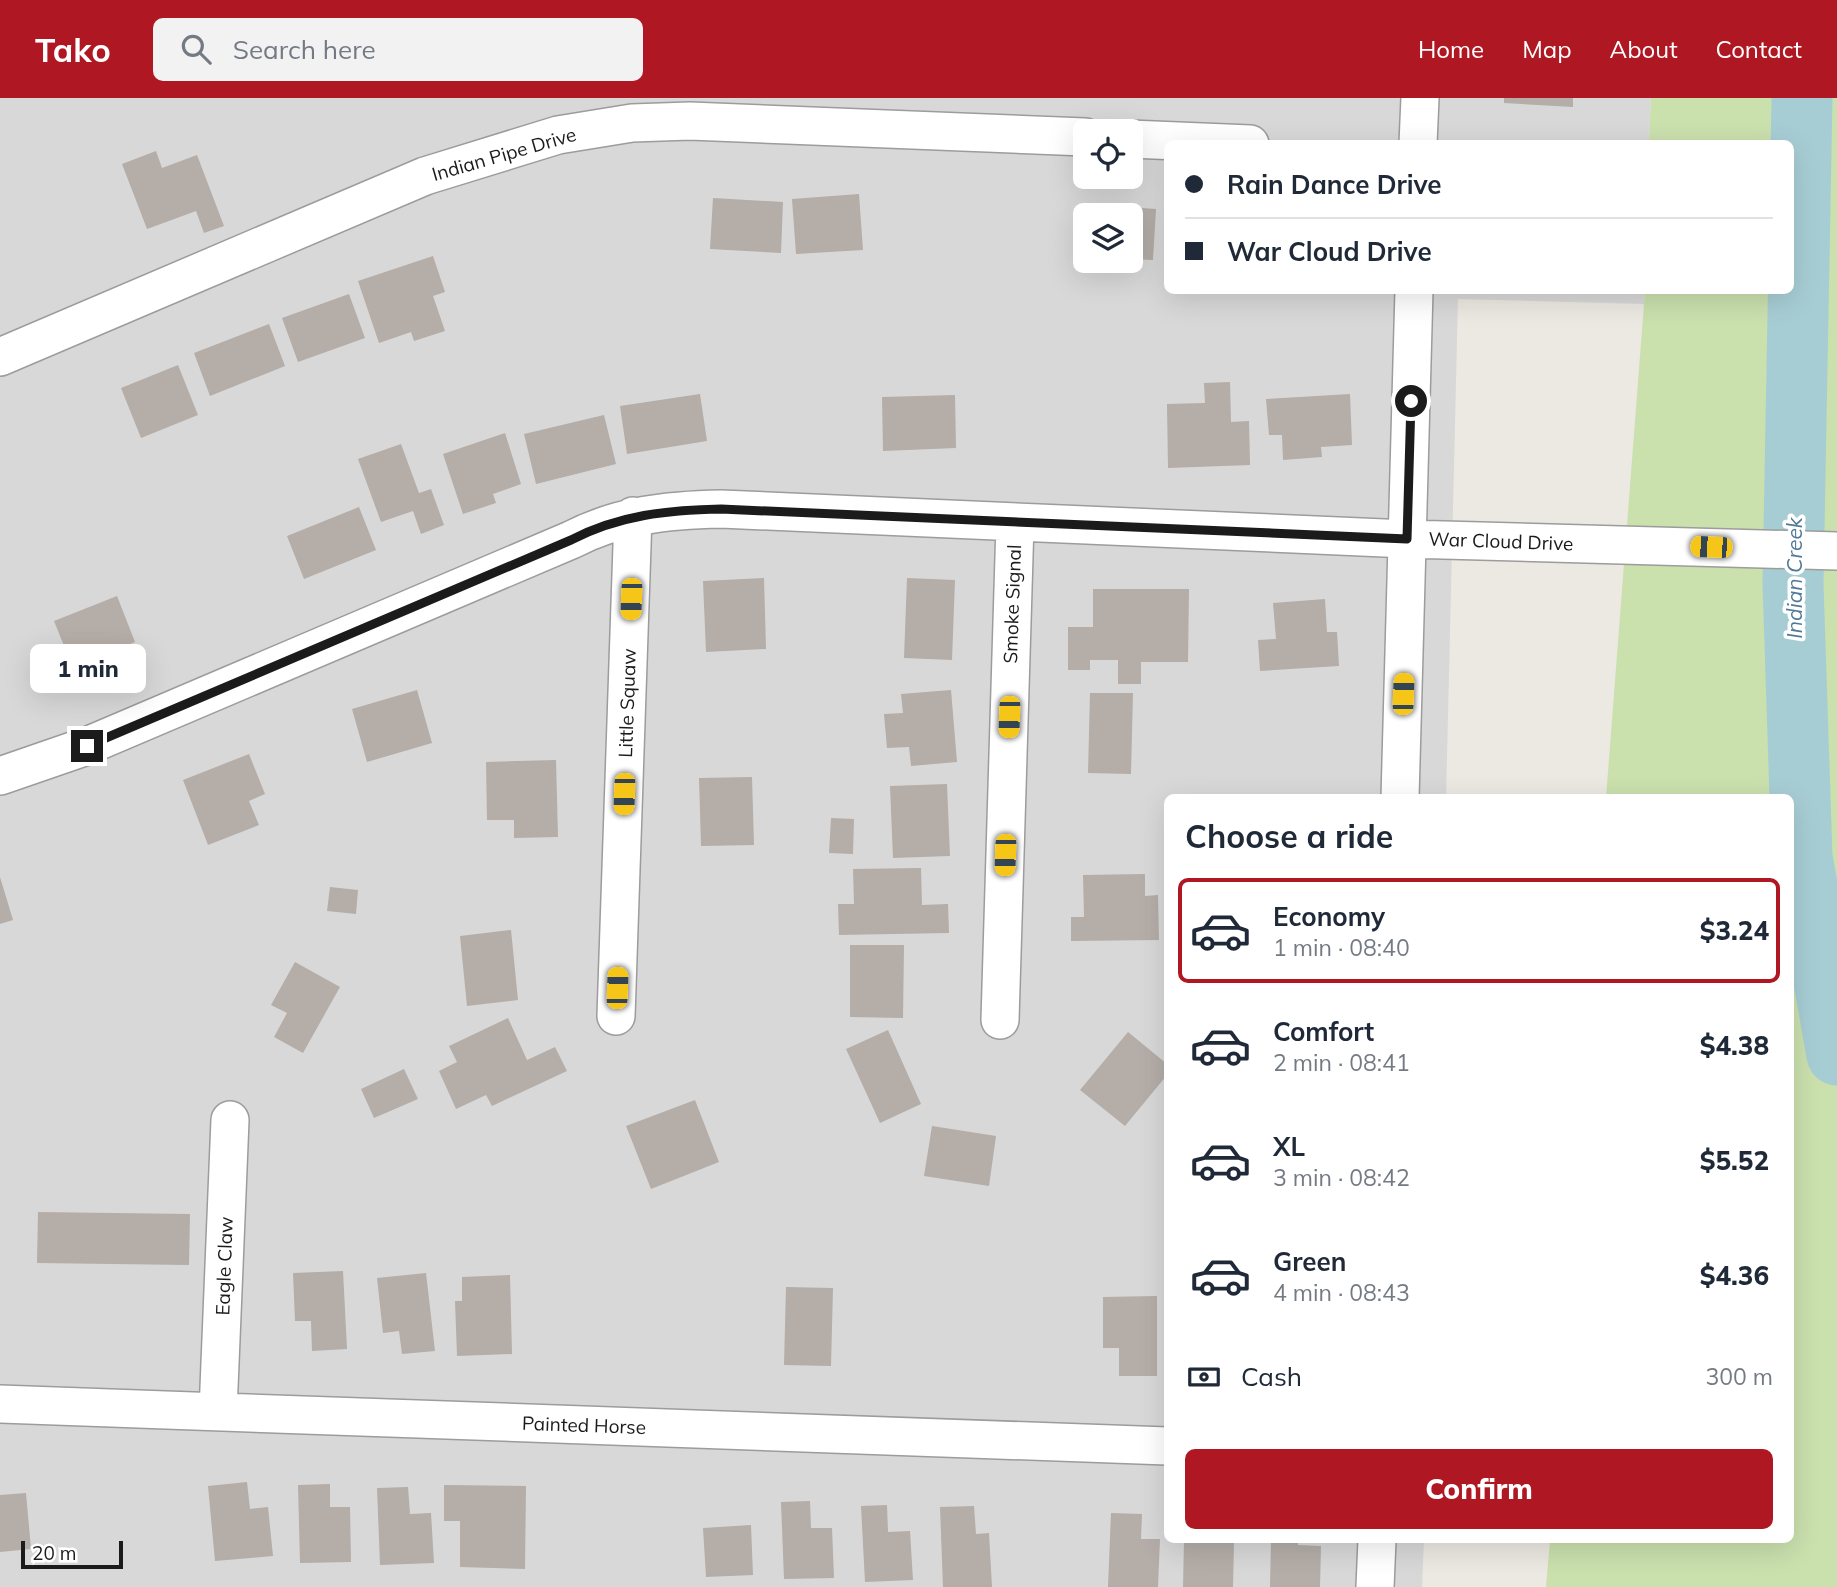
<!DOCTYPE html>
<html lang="en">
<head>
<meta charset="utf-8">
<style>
  body { margin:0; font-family:Mulish,sans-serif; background:#f2f2f3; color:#1f2937; height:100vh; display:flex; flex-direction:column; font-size:26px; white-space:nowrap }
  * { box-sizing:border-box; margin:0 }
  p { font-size:23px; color:#747a83 }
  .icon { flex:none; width:38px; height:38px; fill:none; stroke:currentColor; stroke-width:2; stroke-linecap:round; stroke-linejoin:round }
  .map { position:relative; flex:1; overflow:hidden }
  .drawer { position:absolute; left:1164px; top:696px; width:630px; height:749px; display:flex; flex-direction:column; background:#fff; border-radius:10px; box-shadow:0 7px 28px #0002 }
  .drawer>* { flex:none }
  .top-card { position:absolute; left:1164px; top:42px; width:630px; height:154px; border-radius:10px; box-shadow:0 7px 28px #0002; display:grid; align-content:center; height:154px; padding:0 21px; background:#fff }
  .controls { position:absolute; left:1073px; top:21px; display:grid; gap:14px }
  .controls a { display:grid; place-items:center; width:70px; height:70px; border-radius:10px; background:#fff; box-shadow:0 7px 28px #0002; font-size:35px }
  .scale { position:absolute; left:21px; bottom:18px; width:102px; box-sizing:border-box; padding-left:7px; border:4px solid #1b1b1b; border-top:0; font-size:19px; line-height:24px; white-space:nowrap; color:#1b1b1b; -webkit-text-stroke:5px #fff; paint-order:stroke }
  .end { position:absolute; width:32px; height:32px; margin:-16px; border:9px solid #1b1b1b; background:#fff; box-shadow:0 0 0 4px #fff }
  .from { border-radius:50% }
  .bubble { position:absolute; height:49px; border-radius:10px; background:#fff; box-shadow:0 7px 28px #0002; font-size:23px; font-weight:800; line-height:49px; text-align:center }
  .car { position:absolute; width:21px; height:42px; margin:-21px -10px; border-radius:9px; box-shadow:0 0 5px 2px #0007; background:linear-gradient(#f5c518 24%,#345 0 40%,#f5c518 0 76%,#345 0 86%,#f5c518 0) }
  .top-card b { display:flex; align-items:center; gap:24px; height:66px; font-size:26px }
  .top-card b+b { border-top:2px solid #e0e1e3 }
  .top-card i { width:18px; height:18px; background:#1f2937 }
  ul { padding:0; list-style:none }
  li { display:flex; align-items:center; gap:21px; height:105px; margin:0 14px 10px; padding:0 7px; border:4px solid transparent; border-radius:10px }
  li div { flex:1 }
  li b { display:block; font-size:26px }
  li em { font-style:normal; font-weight:800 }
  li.selected { border-color:#af1822 }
  li>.icon { width:63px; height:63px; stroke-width:1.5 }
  h2 { padding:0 21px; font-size:32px; line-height:84px }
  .pay { display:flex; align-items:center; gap:18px; height:77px; padding:0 21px; font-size:26px }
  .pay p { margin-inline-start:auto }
  .primary-button { display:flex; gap:14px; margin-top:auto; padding:14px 21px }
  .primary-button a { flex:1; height:80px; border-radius:10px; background:#af1822; color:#fff; font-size:28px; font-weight:800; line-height:80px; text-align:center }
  header { display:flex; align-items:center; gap:42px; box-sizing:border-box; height:98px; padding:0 35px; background:#af1822; color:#fff }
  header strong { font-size:33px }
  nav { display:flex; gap:38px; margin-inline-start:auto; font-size:24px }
  .search { width:490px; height:63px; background:#f2f2f3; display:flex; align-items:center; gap:18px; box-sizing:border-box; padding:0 24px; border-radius:10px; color:#747a83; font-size:26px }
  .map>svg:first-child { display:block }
  .residential { fill:#d9d8d8; fill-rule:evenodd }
  .grass { fill:#cae0ad }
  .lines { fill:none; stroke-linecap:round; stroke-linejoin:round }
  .river { stroke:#a7cdd4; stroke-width:61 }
  .building { fill:#b4ada8 }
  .street-casing { stroke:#9c9c9c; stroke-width:40 }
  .street { stroke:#fff; stroke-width:37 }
  .route { stroke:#1b1b1b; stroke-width:9 }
  .labels { text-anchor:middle; stroke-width:7; stroke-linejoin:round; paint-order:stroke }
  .street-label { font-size:19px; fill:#1b1b1b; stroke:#fff }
  .water-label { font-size:21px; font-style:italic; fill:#517997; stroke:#fff }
</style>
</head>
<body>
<header>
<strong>Tako</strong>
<div class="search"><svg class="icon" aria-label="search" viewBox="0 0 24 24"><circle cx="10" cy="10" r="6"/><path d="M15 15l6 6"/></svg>Search here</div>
<nav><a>Home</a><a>Map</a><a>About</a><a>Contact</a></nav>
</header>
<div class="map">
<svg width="1837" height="1489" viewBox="0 0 1837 1489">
  <rect width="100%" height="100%" fill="#ece8e2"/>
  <path class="residential" d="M0 0H1651L1649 45 1167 46V192L1645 193 1644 206 1458 201 1446 700H1167V1442H1424L1422 1489H0ZM1085 33H1130V79H1085ZM1085 117H1130V163H1085Z"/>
  <path class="grass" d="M1651 0H1837V1489H1546L1550 1442H1790V700H1606L1645 193 1790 192V46L1649 45Z"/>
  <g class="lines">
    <path class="river" d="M1802 0 1793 486 1802 759 1837 957"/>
  </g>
  <path class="building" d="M1504 0H1573V9L1504 5Z
    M156 53 162 70 197 57 224 128 204 135 196 113 147 131 122 66Z
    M859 96 863 152 796 156 792 101Z
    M713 100 783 104 781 155 710 151Z
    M1086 106 1156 111 1153 162 1130 161V117H1085Z
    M433 158 445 194 433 198 445 233 414 243 411 234 379 245 358 183Z
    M349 196 365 240 298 264 282 220Z
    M269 226 285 268 210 298 194 255Z
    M178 267 198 317 141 340 121 290Z
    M1230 284 1231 324 1249 323 1250 367 1168 370 1167 306 1205 305 1204 285Z
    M700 296 707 343 627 356 620 308Z
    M1350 296 1352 347 1321 349 1322 359 1283 362 1282 337H1269L1266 301Z
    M955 297 956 350 883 353 882 299Z
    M604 317 616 366 536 386 524 336Z
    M505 335 521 386 493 396 496 405 463 416 443 356Z
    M401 346 419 395 431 391 444 427 421 436 413 413 381 424 358 361Z
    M359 409 376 452 304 481 287 438Z
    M764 480 766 551 706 554 703 483Z
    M907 480 955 482 952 562 904 560Z
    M1093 491H1189L1188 564H1141V586H1118V562H1090V572H1068V529H1093Z
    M117 498 135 544 104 557 108 568 77 580 54 523Z
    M1325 501 1327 534H1337L1339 568 1260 573 1258 542 1276 541 1273 505Z
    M417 592 432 645 367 664 352 611Z
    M951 592 957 664 911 668 909 649 887 650 884 616 903 615 901 596Z
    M1090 595H1133L1131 676 1088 675Z
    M249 656 265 696 249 703 259 727 208 747 183 682Z
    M556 662 558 739 514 740V722H487L486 664Z
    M752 679 754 747 701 748 699 680Z
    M947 686 950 758 893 760 890 688Z
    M831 720 854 721 853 756 829 755Z
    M921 770 922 807 948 806 949 835 839 837 838 806H854L853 771Z
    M1145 776V798L1158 797 1159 842 1071 843V819H1084L1083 777Z
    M0 779 13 822 0 826Z
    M330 789 358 792 356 816 327 813Z
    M511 832 518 902 467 908 460 838Z
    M850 847H904L903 920 850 919Z
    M295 864 340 889 303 955 274 939 287 915 271 907Z
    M508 920 527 962 555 949 567 973 492 1008 486 997 456 1011 439 973 457 964 449 948Z
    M888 932 921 1006 880 1025 846 951Z
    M1128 934 1167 966V977L1125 1028 1080 992Z
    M404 971 418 1001 374 1020 361 991Z
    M695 1002 719 1064 651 1091 626 1028Z
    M932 1028 996 1038 989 1088 924 1078Z
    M38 1114 190 1116 189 1167 37 1165Z
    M343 1173 347 1251 312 1253 311 1223H295L293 1175Z
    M426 1175 435 1253 402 1256 399 1233 383 1235 377 1180Z
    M510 1177 512 1256 457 1258 455 1203H462V1179Z
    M786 1189 833 1190 831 1268 784 1267Z
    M1157 1198V1278H1119V1250H1103V1199Z
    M247 1384 250 1411 268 1409 273 1458 215 1463 208 1388Z
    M330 1386V1409H350L351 1464 300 1465 298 1387Z
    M444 1387 526 1388 525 1471 460 1469V1423H444Z
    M408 1389 410 1416 431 1415 434 1465 380 1467 377 1390Z
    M26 1395 31 1451 0 1454V1397Z
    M810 1403 811 1430H832L834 1480 784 1481 781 1404Z
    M887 1407 888 1434 910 1433 913 1482 865 1484 861 1408Z
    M974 1408 976 1436 989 1435 992 1489H943L940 1409Z
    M1111 1415 1142 1416 1141 1441H1160L1158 1489H1108Z
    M751 1427 753 1477 706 1479 703 1430Z
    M1271 1442H1298V1447L1321 1448 1320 1489H1270Z
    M1184 1443 1234 1444 1233 1489H1183Z"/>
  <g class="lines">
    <g class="street-casing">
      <path id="street" d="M1130 41 1250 46
        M1418 46 1420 0
        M0 259 425 78 558 37 632 25 690 23 1085 39
        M0 678 87 648 571 442C619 417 668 412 721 411L1407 441 1837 453
        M1400 700 1414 192
        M616 918 633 418
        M1000 922 1015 425
        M0 1306 1167 1348
        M218 1314 230 1022
        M1375 1489 1377 1442"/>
    </g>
    <use href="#street" class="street"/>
  </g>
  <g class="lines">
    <path class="route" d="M87 648 571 442C619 417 668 412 721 411L1407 441 1411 303"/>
  </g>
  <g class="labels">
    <g class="street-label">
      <text transform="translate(504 56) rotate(-16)" y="7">Indian Pipe Drive</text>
      <text transform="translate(1501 443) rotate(2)" y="7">War Cloud Drive</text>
      <text transform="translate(1012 506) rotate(-88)" y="7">Smoke Signal</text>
      <text transform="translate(627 605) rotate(-88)" y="7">Little Squaw</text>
      <text transform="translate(224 1168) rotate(-88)" y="7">Eagle Claw</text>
      <text transform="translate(584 1327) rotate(2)" y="7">Painted Horse</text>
    </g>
    <g class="water-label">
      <text transform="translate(1795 480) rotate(-90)" y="7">Indian Creek</text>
    </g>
  </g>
</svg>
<div class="controls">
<a><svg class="icon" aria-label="locate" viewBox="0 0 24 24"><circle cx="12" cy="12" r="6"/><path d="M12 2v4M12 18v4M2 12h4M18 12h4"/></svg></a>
<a><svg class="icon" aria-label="layers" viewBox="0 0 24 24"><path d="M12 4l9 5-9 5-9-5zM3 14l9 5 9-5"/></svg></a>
</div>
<div class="scale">20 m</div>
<i class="end from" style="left:1411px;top:303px"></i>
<i class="end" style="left:87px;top:648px"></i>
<div class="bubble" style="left:30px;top:546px;width:116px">1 min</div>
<i class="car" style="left:1711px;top:449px;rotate:272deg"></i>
<i class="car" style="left:631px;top:501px;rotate:182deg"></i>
<i class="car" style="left:1403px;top:596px;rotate:2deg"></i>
<i class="car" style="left:1009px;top:619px;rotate:182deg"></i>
<i class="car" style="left:624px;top:696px;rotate:182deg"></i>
<i class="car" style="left:1005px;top:757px;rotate:182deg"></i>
<i class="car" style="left:617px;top:890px;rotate:2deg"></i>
<div class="top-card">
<b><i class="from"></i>Rain Dance Drive</b>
<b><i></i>War Cloud Drive</b>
</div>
<section class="drawer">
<h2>Choose a ride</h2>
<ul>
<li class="selected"><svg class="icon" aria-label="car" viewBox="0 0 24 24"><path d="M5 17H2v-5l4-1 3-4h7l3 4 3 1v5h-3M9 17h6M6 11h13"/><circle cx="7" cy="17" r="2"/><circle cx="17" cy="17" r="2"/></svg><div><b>Economy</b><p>1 min · 08:40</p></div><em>$3.24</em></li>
<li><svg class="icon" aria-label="car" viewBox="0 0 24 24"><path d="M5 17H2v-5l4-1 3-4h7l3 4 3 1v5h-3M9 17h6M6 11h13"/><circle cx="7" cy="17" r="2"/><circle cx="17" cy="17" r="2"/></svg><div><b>Comfort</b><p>2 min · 08:41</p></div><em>$4.38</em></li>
<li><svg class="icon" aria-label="car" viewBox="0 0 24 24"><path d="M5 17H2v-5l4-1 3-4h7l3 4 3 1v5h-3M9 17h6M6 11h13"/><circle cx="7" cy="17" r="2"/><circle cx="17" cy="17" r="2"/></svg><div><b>XL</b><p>3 min · 08:42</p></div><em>$5.52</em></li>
<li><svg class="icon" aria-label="car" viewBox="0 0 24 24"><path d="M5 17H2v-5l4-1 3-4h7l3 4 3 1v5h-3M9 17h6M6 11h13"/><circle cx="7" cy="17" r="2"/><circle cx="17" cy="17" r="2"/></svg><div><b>Green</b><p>4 min · 08:43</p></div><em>$4.36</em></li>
</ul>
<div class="pay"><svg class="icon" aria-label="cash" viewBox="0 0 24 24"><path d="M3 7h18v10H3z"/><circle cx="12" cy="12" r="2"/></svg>Cash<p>300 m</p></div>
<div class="primary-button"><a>Confirm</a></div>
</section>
</div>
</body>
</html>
